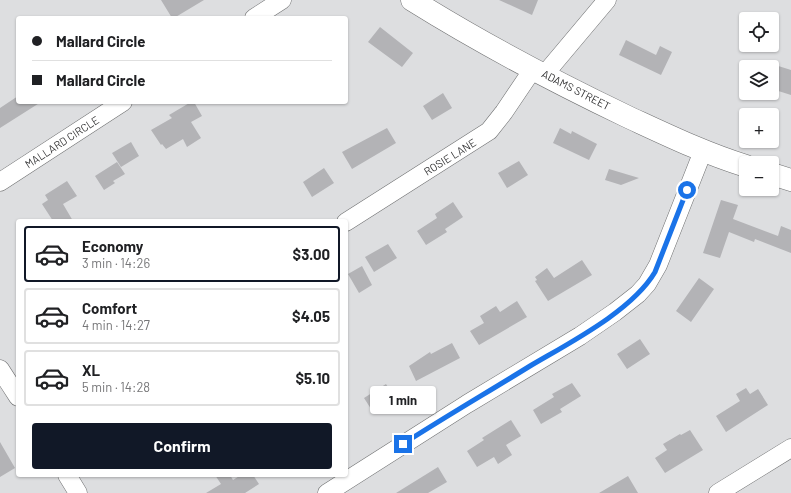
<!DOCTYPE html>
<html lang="en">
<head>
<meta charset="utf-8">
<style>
  body { margin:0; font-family:Barlow,sans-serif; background:#f6f6f6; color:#202124; height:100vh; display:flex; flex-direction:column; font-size:15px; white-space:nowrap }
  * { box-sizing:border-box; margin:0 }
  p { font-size:13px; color:#757577 }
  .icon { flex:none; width:22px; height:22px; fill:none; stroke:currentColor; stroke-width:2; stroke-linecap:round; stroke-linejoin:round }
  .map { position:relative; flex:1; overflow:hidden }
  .side { position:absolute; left:16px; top:219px; width:332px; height:258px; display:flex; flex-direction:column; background:#fff; border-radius:4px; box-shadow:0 1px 3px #0004 }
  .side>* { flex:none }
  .guide { position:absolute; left:16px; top:16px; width:332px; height:88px; border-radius:4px; box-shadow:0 1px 3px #0004; display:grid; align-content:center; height:88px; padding:0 16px; background:#fff }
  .tools { position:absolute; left:739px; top:12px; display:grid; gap:8px }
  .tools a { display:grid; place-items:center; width:40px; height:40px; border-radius:4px; background:#fff; box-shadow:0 1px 3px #0004; font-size:20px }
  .end { position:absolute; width:18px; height:18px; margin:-9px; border:5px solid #1a73e8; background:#fff; box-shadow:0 0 0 2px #fff }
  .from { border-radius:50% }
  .bubble { position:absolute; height:28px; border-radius:4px; background:#fff; box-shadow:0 1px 3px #0004; font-size:13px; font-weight:700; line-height:28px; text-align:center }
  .guide b { display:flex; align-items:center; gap:14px; height:38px; font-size:15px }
  .guide b+b { border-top:1px solid #e0e0e0 }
  .guide i { width:10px; height:10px; background:#202124 }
  ul { padding:7px 0 0; list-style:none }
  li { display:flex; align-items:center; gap:12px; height:56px; margin:0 8px 6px; padding:0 8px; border:2px solid #e0e0e0; border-radius:4px }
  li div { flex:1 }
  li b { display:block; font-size:15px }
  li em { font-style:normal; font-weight:700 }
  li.current { border-color:#111827 }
  li>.icon { width:36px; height:36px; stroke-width:1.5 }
  .primary-button { display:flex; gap:8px; margin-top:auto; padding:8px 16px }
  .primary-button a { flex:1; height:46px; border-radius:4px; background:#111827; color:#fff; font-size:16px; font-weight:700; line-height:46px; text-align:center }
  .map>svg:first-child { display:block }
  .building { fill:#b3b3b6 }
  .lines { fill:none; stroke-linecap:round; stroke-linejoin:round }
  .street-casing { stroke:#6f7071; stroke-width:19 }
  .secondary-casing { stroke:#6f7071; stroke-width:23 }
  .street { stroke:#fff; stroke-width:18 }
  .secondary { stroke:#fff; stroke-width:22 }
  .route { stroke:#1a73e8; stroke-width:5 }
  .labels { text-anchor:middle; stroke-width:3; stroke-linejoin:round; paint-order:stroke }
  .street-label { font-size:11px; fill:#363637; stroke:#fff }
</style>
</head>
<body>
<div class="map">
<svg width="791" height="493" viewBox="0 0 791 493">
  <rect width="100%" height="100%" fill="#dddee0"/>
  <path class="building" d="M161 0H204L174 18H172Z
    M499 0H538L532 15Z
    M380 27 413 53 402 67 368 42Z
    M626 40 656 55 660 46 672 52 661 75 619 55Z
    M772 64 791 70V95L772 89Z
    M443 93 452 108 432 120 423 106Z
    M18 96V102H41L0 128V108Z
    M191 102H194L202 116 191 122 201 138 187 147 183 139 166 149 162 144 161 145 151 130 172 118 169 115Z
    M387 128 396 143 352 169 342 152Z
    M560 128 571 134 572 131 597 144 589 160 553 143Z
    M131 142 139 156 121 167 112 153Z
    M519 161 528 175 507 188 498 173Z
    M117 162 125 174 113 181 115 183 104 190 95 176Z
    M324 168 334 183 312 197 303 182Z
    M609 169 639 178 621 185 605 180Z
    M67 181 77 196 63 204 73 221H53L42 204 48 200 45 195Z
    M721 200 738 205 733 219 778 236 781 226 791 230V253L755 239 754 242 729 232 720 258 703 253Z
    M453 202 463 217 445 229 447 232 426 245 417 231 437 218 435 214Z
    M388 244 397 258 374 272 365 257Z
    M582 260 592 275 548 301 535 281 537 280 535 277 547 268 554 278Z
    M362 266 372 285 359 293 348 274Z
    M699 278 714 289 691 322 676 311Z
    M517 301 527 317 479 345 470 331 484 323 480 316 496 306 500 312Z
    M640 339 650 354 627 369 617 354Z
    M452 343 460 358 416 381 409 366 430 352 431 354Z
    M572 383 581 396 560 409 562 412 541 424 533 410 554 397 552 394Z
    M386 384 395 399 373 412 364 398Z
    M746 388 750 394 758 389 768 405 726 432 716 416 740 401 736 394Z
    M511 420 521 436 506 445 512 455 498 464 494 457 477 467 467 451 484 440 482 438Z
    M690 430 703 450 665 473 655 458 667 450 663 444 680 434 681 435Z
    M0 442 15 468 0 477Z
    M438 467 447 482 428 493H396Z
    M215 475H230L233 480 241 475H253L259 484 245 493H206L221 484Z
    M628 476 638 493H599Z"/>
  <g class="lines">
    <g class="street-casing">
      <path id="street" d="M254 18 282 0
        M544 75 607 0
        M0 182 123 102
        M346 222 489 131 504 112 533 69
        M0 369 18 397
        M67 475 78 493
        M327 493 467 404 580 336 615 312 638 294 647 284 658 265 703 151
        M718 493 791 448"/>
    </g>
    <g class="secondary-casing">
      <path id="secondary" d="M412 0C481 43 553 81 626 116 665 134 704 153 746 166
        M772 174 791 180"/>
    </g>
    <use href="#street" class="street"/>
    <use href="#secondary" class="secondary"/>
  </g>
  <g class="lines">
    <path class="route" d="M403 444C445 417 488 392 530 366 569 343 632 311 655 272L687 190"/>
  </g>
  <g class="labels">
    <g class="street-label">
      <text transform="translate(576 90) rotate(27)" y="4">ADAMS STREET</text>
      <text transform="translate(62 142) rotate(-33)" y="4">MALLARD CIRCLE</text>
      <text transform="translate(450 157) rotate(-32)" y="4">ROSIE LANE</text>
    </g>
  </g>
</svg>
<div class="tools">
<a><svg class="icon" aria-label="locate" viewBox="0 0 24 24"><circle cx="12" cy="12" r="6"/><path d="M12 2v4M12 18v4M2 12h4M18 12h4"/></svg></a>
<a><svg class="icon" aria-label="layers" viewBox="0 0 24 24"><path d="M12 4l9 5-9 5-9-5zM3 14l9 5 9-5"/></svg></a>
<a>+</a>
<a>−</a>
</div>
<i class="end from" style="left:687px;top:190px"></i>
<i class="end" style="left:403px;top:444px"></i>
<div class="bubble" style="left:370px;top:386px;width:66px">1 min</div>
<div class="guide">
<b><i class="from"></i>Mallard Circle</b>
<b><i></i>Mallard Circle</b>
</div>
<section class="side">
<ul>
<li class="current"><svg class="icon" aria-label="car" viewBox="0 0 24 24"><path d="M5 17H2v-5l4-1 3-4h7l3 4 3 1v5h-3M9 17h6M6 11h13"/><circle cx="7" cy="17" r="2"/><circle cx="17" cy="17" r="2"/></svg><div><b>Economy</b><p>3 min · 14:26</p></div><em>$3.00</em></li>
<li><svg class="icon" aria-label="car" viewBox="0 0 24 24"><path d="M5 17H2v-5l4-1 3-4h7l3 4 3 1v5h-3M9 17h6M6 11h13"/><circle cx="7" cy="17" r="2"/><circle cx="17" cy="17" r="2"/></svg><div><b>Comfort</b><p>4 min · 14:27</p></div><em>$4.05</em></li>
<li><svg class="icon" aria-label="car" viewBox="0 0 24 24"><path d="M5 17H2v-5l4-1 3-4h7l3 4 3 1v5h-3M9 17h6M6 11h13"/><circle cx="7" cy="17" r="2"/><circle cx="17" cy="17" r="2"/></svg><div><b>XL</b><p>5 min · 14:28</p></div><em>$5.10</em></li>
</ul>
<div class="primary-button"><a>Confirm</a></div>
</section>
</div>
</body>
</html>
